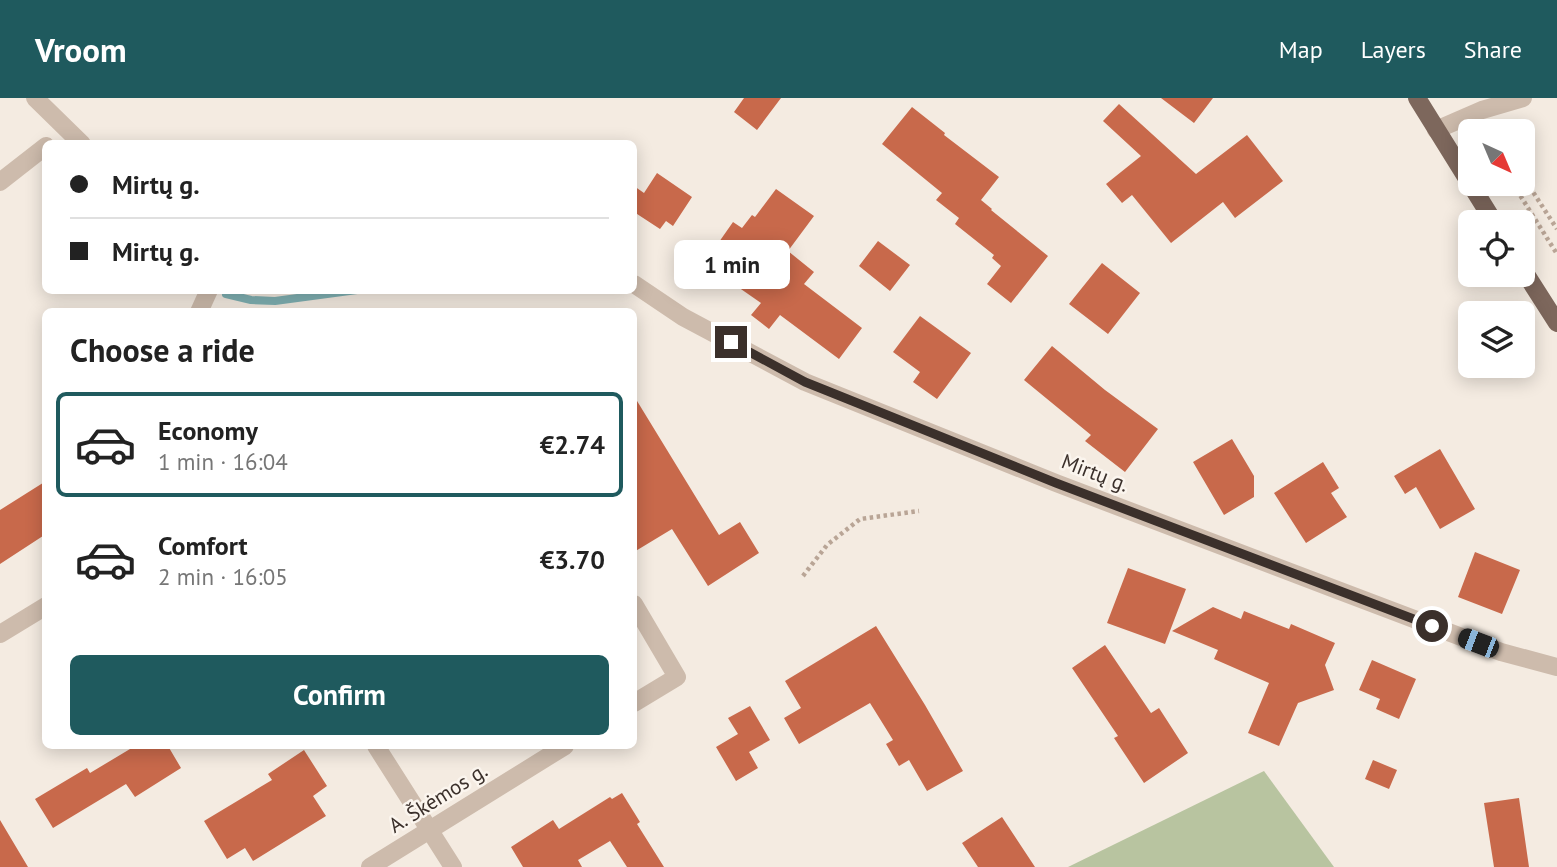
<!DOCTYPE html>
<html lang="en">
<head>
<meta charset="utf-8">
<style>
  body { margin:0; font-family:"PT Sans",sans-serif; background:#f2f2f2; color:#222; height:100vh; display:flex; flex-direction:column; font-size:26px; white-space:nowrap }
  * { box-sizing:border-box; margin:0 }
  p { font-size:23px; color:#767676 }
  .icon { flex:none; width:38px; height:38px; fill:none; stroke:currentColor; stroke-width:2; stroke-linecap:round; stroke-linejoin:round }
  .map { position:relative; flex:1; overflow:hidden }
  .details { position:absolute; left:42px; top:210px; width:595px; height:441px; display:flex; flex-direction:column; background:#fff; border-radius:10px; box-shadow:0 4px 18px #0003 }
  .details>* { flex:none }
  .hud { position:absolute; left:42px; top:42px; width:595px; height:154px; border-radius:10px; box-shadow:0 4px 18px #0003; display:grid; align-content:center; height:154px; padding:0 28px; background:#fff }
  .needle { width:46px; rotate:136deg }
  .fabs { position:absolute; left:1458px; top:21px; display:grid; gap:14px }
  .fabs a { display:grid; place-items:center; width:77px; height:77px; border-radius:10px; background:#fff; box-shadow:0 4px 18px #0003; font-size:35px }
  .end { position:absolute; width:32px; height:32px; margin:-16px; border:9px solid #3b302b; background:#fff; box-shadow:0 0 0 4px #fff }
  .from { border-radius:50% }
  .bubble { position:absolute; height:49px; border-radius:10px; background:#fff; box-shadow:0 4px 18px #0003; font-size:23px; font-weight:600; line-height:49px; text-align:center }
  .car { position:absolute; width:21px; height:42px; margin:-21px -10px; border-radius:9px; box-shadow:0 0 5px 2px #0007; background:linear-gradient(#222 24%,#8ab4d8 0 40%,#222 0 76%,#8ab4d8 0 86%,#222 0) }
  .hud b { display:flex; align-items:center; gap:24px; height:66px; font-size:26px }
  .hud b+b { border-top:2px solid #e0e0e0 }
  .hud i { width:18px; height:18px; background:#222 }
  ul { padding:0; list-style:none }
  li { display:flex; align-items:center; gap:21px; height:105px; margin:0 14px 10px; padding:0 14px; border:4px solid transparent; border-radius:10px }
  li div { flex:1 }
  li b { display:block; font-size:26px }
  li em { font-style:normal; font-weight:600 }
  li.on { border-color:#1f5a5e }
  li>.icon { width:63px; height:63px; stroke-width:1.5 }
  h2 { padding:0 28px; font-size:32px; line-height:84px }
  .action { display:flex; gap:14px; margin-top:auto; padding:14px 28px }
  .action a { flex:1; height:80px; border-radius:10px; background:#1f5a5e; color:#fff; font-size:28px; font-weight:600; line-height:80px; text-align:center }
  header { display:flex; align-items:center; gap:42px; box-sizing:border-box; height:98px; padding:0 35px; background:#1f5a5e; color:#fff }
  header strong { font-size:33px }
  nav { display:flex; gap:38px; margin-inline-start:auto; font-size:24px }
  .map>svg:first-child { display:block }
  .green { fill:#b8c4a0 }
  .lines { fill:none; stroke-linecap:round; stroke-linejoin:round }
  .stream { stroke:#7fb0b2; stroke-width:8 }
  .building { fill:#c8694b }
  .path { stroke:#b9a596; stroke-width:4.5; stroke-dasharray:3.5 3.5; stroke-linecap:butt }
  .minor { stroke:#cdbbac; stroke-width:18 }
  .major { stroke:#7d675c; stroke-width:18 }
  .route { stroke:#3b302b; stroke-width:9 }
  .labels { text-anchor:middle; stroke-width:5; stroke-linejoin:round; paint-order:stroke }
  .street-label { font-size:21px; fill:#3b302b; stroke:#fbf5ee }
</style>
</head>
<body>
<header>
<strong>Vroom</strong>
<nav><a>Map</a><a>Layers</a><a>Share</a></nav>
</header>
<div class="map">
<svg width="1557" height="769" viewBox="0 0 1557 769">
  <rect width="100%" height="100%" fill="#f4ebe1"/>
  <path class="green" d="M1264 673 1334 769H1068Z"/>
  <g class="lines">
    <path class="stream" d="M226 196 251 202 275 203 357 192"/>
  </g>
  <path class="building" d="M744 0H781L757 32 734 14Z
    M1161 0H1213L1194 25Z
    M1119 6 1196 76 1247 37 1283 83 1235 120 1223 104 1171 145 1132 97 1122 105 1106 86 1141 58 1103 23Z
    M912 9 945 35 944 37 999 79 981 102 992 111 991 112 1048 158 1011 205 987 186 1001 168 992 160 994 157 955 126 959 120 936 102 942 95 882 46Z
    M657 75 692 99 673 128 666 123 660 131 634 114V88L644 95Z
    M776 91 814 118 788 153 814 174 804 186 862 230 839 261 780 217 769 231 751 217 761 205 715 173 723 162 712 154 733 124 742 130 752 117 755 119Z
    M878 143 910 167 890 193 859 168Z
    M1102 165 1140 195 1108 236 1069 206Z
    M920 218 971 255 937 301 913 284 920 274 893 254Z
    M1052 248 1105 292 1158 331 1125 374 1085 343 1091 337 1024 282Z
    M634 298 719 437 740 424 759 455 708 488 672 431 634 454Z
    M1232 341 1254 378V399L1224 417 1193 364Z
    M1440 351 1475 411 1440 431 1416 389 1405 396 1394 378Z
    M1323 364 1339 390 1331 395 1347 419 1306 445 1274 395Z
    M46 383V436L0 466V412Z
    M1475 454 1520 472 1502 516 1458 499Z
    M1128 470 1186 491 1165 546 1107 525Z
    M1213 509 1241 521 1244 513 1289 531 1291 526 1335 545 1325 567 1334 592 1298 605 1279 648 1248 635 1269 585 1214 561 1218 552 1172 533Z
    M876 528 925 607 963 673 927 693 909 662 899 668 886 646 893 642 870 605 799 646 784 620 801 610 785 583Z
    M1105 547 1151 615 1159 610 1188 655 1144 685 1114 640 1118 638 1072 570Z
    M1372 562 1416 581 1399 621 1376 611 1380 601 1359 592Z
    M750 608 770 642 749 654 758 670 736 683 716 649 738 636 728 620Z
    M135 648H168L181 670 135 699 126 686 53 730 35 701 87 670 90 675Z
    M304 652 327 688 313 698 326 718 253 763 245 750 227 761 204 723 272 682 268 676Z
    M1373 662 1397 672 1389 691 1365 681Z
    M622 695 640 724 637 726 664 769H627L610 743 578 762 582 769H523L511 749 553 722 559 731 610 699 612 701Z
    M1519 700 1529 769H1494L1484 705Z
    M1002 719 1035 769H978L962 745Z
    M0 722 28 769H0Z"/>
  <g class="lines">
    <path class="path" d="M1522 77 1557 131
      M1513 86 1557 156
      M803 478 827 447 860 421 919 413"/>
    <path class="minor" d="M35 0 82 46
      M1436 32 1482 12 1523 0
      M0 84 46 48
      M634 186 683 219 805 284 1056 385 1340 493 1501 554 1557 569
      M199 214 209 192
      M634 506 677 579 634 605
      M0 536 46 508
      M376 648 453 769
      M370 769 565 648"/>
    <path class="major" d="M1417 0 1494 124
      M1522 170 1557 225"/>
  </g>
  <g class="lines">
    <path class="route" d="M731 244 805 284 825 292 1056 385 1432 528"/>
  </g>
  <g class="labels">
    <g class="street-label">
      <text transform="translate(1095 375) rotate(21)" y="7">Mirtų g.</text>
      <text transform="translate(438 700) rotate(-32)" y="7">A. Škėmos g.</text>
    </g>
  </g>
</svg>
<div class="fabs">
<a><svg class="needle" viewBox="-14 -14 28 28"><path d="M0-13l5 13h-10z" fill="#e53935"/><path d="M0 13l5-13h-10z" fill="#767676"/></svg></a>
<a><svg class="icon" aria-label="locate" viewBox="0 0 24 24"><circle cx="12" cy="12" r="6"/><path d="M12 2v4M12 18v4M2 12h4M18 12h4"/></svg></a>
<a><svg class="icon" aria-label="layers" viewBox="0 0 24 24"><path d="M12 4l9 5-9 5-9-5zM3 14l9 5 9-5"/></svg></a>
</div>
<i class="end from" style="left:1432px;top:528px"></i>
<i class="end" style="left:731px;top:244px"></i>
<div class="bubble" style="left:674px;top:142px;width:116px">1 min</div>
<i class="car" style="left:1478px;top:545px;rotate:291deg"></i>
<div class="hud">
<b><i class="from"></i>Mirtų g.</b>
<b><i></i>Mirtų g.</b>
</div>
<section class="details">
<h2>Choose a ride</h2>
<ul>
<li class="on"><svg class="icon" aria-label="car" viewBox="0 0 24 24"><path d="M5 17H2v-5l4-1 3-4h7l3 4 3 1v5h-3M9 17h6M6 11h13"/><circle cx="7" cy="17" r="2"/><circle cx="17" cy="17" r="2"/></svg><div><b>Economy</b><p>1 min · 16:04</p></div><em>€2.74</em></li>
<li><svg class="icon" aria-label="car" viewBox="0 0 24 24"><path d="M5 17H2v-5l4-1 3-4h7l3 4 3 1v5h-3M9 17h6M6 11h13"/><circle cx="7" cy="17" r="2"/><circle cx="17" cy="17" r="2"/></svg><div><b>Comfort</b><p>2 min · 16:05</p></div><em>€3.70</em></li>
</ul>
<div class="action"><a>Confirm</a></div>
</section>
</div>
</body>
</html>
